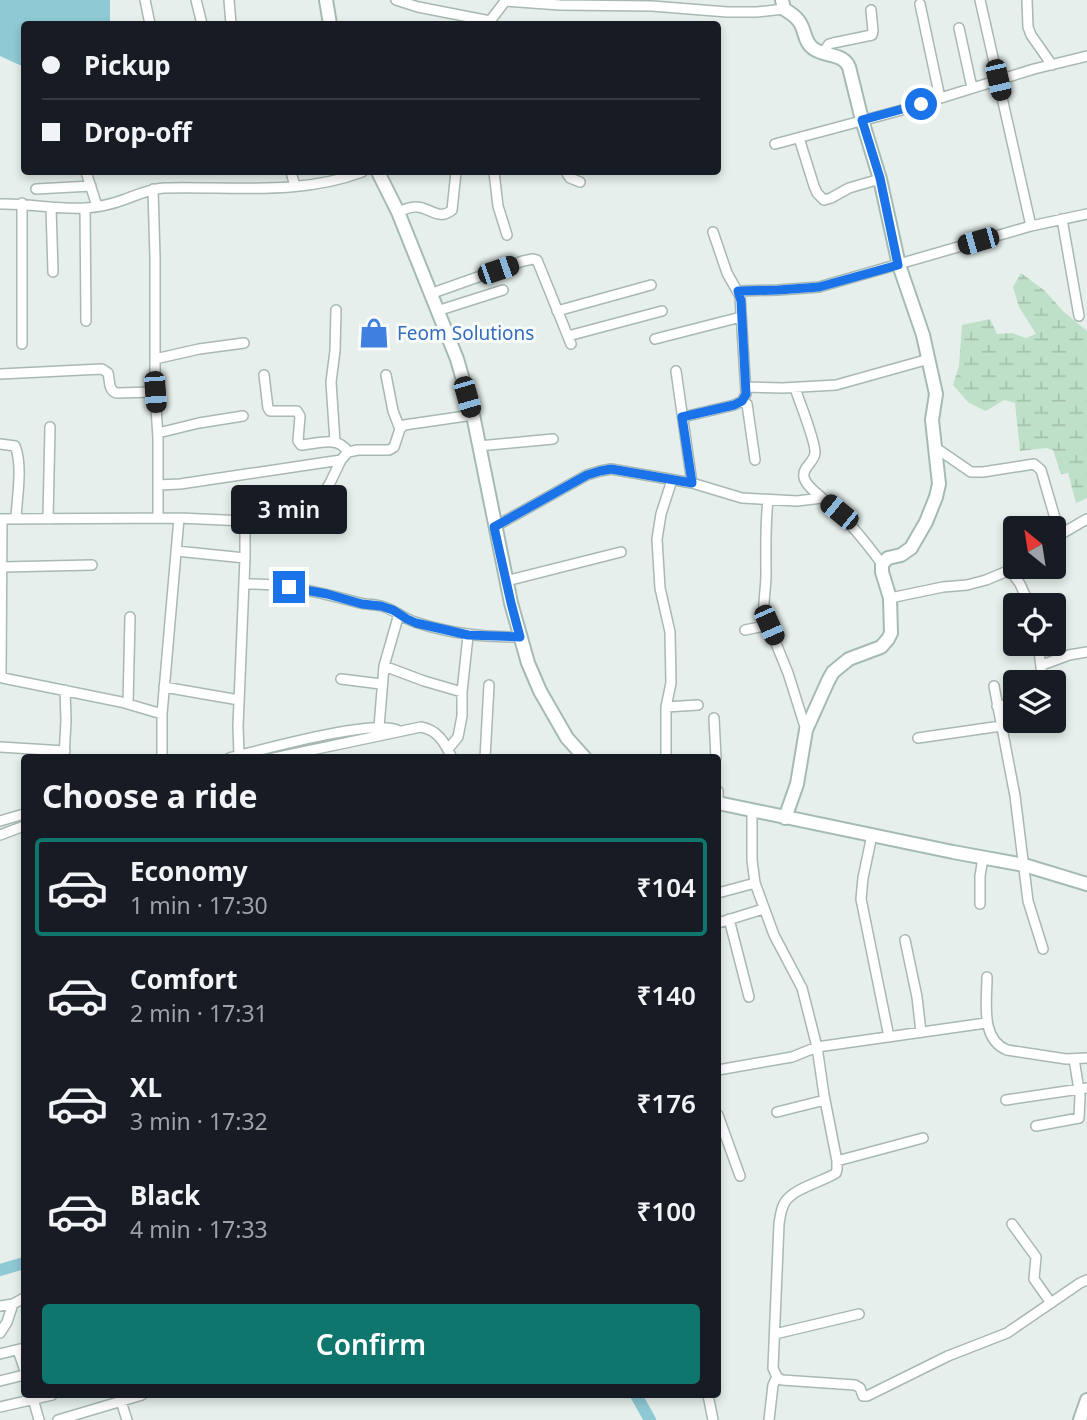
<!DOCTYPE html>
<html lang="en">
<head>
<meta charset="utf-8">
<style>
  body { margin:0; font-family:"Noto Sans",sans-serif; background:#20242c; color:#f1f3f6; height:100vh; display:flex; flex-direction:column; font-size:26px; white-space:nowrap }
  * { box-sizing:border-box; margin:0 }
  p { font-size:23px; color:#9ea1a6 }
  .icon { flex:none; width:38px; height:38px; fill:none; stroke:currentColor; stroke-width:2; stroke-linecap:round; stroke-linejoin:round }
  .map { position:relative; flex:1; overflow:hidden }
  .panel { position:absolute; left:21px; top:754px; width:700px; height:644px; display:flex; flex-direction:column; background:#171b24; border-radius:7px; box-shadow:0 4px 10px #0003 }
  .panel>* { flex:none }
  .top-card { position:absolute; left:21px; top:21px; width:700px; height:154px; border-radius:7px; box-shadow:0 4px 10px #0003; display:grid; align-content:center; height:154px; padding:0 21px; background:#171b24 }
  .needle { width:46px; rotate:330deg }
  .tools { position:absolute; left:1003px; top:516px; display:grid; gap:14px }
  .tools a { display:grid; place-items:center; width:63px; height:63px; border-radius:7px; background:#171b24; box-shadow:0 4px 10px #0003; font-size:35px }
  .end { position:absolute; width:32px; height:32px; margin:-16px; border:9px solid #1a73e8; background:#fff; box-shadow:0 0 0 4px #fff }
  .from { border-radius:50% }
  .bubble { position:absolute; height:49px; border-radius:7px; background:#171b24; box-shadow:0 4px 10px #0003; font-size:23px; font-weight:600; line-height:49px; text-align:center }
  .car { position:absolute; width:21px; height:42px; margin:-21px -10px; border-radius:9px; box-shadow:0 0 5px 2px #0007; background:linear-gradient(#222 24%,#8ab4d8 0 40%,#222 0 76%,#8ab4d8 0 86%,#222 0) }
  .top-card b { display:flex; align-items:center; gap:24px; height:66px; font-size:26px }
  .top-card b+b { border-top:2px solid #363941 }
  .top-card i { width:18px; height:18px; background:#f1f3f6 }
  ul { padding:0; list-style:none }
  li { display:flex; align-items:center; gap:21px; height:98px; margin:0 14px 10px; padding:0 7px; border:4px solid transparent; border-radius:7px }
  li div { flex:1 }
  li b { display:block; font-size:26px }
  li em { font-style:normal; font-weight:600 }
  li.on { border-color:#0f766e }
  li>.icon { width:63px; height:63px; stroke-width:1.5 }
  h2 { padding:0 21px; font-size:32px; line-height:84px }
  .cta { display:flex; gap:14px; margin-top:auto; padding:14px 21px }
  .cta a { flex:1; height:80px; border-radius:7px; background:#0f766e; color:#fff; font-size:28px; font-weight:600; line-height:80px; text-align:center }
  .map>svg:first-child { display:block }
  .wetland { fill:url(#wetland-marsh) }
  .water { fill:#8ec9d4 }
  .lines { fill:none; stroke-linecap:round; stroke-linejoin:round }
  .river { stroke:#8ec9d4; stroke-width:12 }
  .street-casing { stroke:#a8b8b2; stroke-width:12 }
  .secondary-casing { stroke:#a4bbb3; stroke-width:16 }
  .street { stroke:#fff; stroke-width:9 }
  .secondary { stroke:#fff; stroke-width:12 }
  .route { stroke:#1a73e8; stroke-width:9 }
  .labels { text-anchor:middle; stroke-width:6; stroke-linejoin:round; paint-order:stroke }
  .shop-label { font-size:19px; fill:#366cbe; stroke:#f7fbf9; text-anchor:start }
</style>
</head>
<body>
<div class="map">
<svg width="1087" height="1420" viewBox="0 0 1087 1420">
  <defs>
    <pattern id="wetland-marsh" width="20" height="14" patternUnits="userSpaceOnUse" patternTransform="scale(1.75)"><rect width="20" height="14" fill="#bfe0c8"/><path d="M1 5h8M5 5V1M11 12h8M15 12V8" fill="none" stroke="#a4c1ad"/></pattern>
  </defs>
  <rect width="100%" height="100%" fill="#e6efeb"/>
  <path class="wetland" d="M1021 273 1045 291 1064 312 1087 331V498L1076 503 1068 473 1061 474 1053 450 1046 448 1020 451 1015 403 1004 400 986 411 969 403 953 385 959 366 962 325 990 319 997 334 1012 333 1026 338 1036 334 1019 307 1013 287Z"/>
  <path class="water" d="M0 0H110V24H24V67L0 56Z"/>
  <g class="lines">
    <path class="river" d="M0 1270 24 1263
      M636 1395 650 1420"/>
    <g class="street-casing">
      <path id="street" d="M145 0 150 24
        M196 0 202 24
        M229 0 231 24
        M396 0 418 7 490 21
        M980 0 1031 226
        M1027 0 1028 27 1031 35 1052 65
        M506 1 560 5 652 6 727 12H757L784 9
        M920 4 940 98
        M489 24 490 21 506 0
        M959 28 972 88
        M823 53 829 44 833 43 872 35 873 31 871 10
        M799 138 814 186 817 193 824 200 831 198 849 188 880 179
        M775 144 902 110 1034 69 1087 56
        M86 172 97 206
        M291 172 295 186
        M494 172 498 206 507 235
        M566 172 570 178 580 182
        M36 189 91 186
        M153 189 155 257V392L158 438V517
        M22 203V344
        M0 204C29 203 57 210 86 208 98 207 112 204 123 200 137 195 149 189 164 188 230 186 299 196 362 172
        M51 207 53 272
        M85 208 86 321
        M398 212C404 210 410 206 417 207 431 208 439 221 452 210L456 172
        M1062 219 1079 316
        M738 291 778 290 819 287 1031 226 1087 214
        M430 294 523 261 533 259 537 260 571 344
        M437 311 503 290
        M557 311 651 285
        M568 336 662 311
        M655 339 741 317
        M155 359 199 349 244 343
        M676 371 692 483
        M0 374 102 369 108 373C110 380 108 391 117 393L155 392
        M264 375 268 408 270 411H297L300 416 298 441 301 445C317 444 338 435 348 452
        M386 375 393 411 400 429
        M746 387 783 388 836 385 929 359
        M795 388C799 401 816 442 815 453 814 463 802 467 804 477 805 485 817 493 822 498
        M742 401 747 404 755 460
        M683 417 734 405 742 401 746 394 740 296 727 273 713 232
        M158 433 199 423 243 416
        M335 442 331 382 335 351 336 310
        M0 444 15 446C23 465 17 497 16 518
        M479 446 553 439
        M936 448 971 472H983L1034 464 1041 470 1060 535
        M158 485 180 484 341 460
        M768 500C765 526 766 548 766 574 766 588 763 601 764 614L788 673 806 730
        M0 519 179 518 245 521 280 526 288 525 305 517 312 512 330 483 341 460 348 452 358 450H389L394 447 400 429 404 425 473 415
        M2 519 1 674 3 678 121 702 162 714
        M48 519 50 427
        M494 527 587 475 600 471 611 469 692 483 742 498 797 501 822 498C846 517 864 540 882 564
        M1054 538 1087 519
        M176 551 245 558
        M3 567 92 565
        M1010 570 1020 584 1030 606
        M506 581 621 552
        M244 584C284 583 322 593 360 603 367 605 374 604 381 606 394 609 402 618 415 622 451 634 483 637 520 637
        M890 598 943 587 967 585 986 580 1010 570 1015 566
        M745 630 769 625
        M1038 644 1043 682
        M1042 665 1069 655 1087 652
        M384 666 424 681 462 692
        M341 679 381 684
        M994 686 1015 796 1028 901 1043 949
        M164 687 239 700
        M128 704 130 617
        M997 706 1015 704
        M666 707 698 705
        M714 718 716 758
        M379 727 384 666 399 614
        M918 738 1001 726
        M0 747 65 751
        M448 749 458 737 462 716V692L468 636
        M239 756 238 726 245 558V521
        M64 758 66 720 65 690
        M162 758V714L179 518
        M229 758C258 751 378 717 399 731
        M274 758 421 727C438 730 445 743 452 758
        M485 758 489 685
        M666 758V707L671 683 670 632 660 588 657 539 661 514 672 480
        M718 791V803
        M752 811V860L755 883 774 935 802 988 817 1047 824 1095 837 1161V1169L836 1173C822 1182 794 1188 785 1202 781 1208 780 1217 779 1224L773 1368 777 1377 782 1380 855 1385 860 1388 863 1396H867L948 1356 1007 1333 1080 1283 1087 1280
        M0 821 24 814
        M0 835 24 826
        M872 835 863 878 861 899 889 1037
        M718 893 755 883
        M980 904V876L983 858
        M729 919 749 997
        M718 923 763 909
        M905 940 917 997 921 1032
        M987 977C987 1002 980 1039 1007 1050L1066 1059 1087 1058
        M718 1070 792 1057 817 1047 986 1023
        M1006 1100 1087 1088
        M777 1112 825 1100
        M718 1115 740 1176
        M1036 1126 1079 1118 1080 1096 1074 1059
        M837 1161 923 1138
        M1012 1224 1036 1257 1034 1279 1051 1303
        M0 1306 13 1304 24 1298
        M0 1333 7 1322 13 1304
        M775 1334 859 1314
        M18 1350 24 1368
        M0 1354 24 1348
        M0 1381 24 1375
        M32 1395 39 1420
        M119 1395 127 1420
        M708 1395 713 1420
        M0 1407 52 1395
        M58 1420 142 1395
        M769 1420 773 1385 777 1377"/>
    </g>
    <g class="secondary-casing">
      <path id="secondary" d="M326 0 330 24
        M782 0 784 9C789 12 794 15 798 20 806 29 803 42 814 49 826 57 843 53 849 67L862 120 880 179 899 265 923 335 936 394 932 420 939 484 936 497 926 522 911 548 901 555 888 558 882 564V572L890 598 891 633 888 639 881 647 849 659 833 672 828 681 806 730 797 784 785 818
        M378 172 398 212 457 359 473 415 511 603 528 663 540 691 567 738 585 758
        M718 803 953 852 1024 865 1087 884
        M1080 1420 1087 1400"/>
    </g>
    <use href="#street" class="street"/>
    <use href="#secondary" class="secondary"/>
  </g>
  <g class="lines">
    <path class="route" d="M289 587 327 594 362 604 381 606 393 610 407 619 416 623 468 635 520 637 511 603 494 527 587 475 600 471 611 469 692 483 682 417 734 405 742 401 746 394 741 301 738 291 778 290 819 287 898 265 880 178 862 120 921 104"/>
  </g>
  <defs>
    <g id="shop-bare" transform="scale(2.415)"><path d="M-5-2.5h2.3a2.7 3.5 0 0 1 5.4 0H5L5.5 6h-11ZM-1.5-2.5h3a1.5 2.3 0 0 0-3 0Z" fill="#3f7fe0" stroke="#f7fbf9" stroke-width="2.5" paint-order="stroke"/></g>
  </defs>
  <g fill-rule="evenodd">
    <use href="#shop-bare" x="374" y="333"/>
  </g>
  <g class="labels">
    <g class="shop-label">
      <text x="397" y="340">Feom Solutions</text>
    </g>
  </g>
</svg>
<div class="tools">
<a><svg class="needle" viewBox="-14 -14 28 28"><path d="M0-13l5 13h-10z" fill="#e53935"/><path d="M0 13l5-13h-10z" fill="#9ea1a6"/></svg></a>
<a><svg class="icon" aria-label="locate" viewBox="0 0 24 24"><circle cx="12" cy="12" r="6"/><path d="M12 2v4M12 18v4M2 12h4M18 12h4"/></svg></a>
<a><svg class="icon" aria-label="layers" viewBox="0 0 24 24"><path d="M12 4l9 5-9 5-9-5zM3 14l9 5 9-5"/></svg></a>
</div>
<i class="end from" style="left:921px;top:104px"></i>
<i class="end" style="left:289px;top:587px"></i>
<div class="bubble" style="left:231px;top:485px;width:116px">3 min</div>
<i class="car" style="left:998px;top:80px;rotate:167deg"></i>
<i class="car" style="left:978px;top:241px;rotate:254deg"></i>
<i class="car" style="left:498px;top:270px;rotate:71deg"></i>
<i class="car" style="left:155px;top:392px;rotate:176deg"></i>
<i class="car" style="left:467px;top:397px;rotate:164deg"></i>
<i class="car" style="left:839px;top:512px;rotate:309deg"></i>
<i class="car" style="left:769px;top:625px;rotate:156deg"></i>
<div class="top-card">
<b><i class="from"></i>Pickup</b>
<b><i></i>Drop-off</b>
</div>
<section class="panel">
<h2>Choose a ride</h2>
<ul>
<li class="on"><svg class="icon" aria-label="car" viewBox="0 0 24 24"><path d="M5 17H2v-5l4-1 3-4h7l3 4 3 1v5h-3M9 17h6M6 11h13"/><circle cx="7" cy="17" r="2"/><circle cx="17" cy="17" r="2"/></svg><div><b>Economy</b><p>1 min · 17:30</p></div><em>₹104</em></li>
<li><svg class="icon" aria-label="car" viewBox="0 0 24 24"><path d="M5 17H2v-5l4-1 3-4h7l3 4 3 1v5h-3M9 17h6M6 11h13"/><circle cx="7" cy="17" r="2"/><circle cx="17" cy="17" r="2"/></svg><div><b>Comfort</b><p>2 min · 17:31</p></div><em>₹140</em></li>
<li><svg class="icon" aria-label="car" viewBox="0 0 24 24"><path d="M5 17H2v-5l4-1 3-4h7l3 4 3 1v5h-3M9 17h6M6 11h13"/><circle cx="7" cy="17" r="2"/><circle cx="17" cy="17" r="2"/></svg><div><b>XL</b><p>3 min · 17:32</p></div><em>₹176</em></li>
<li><svg class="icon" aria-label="car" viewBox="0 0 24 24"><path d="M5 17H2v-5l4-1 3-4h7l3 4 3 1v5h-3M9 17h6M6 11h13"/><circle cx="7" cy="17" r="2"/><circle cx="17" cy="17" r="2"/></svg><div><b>Black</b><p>4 min · 17:33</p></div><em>₹100</em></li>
</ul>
<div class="cta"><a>Confirm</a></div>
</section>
</div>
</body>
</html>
